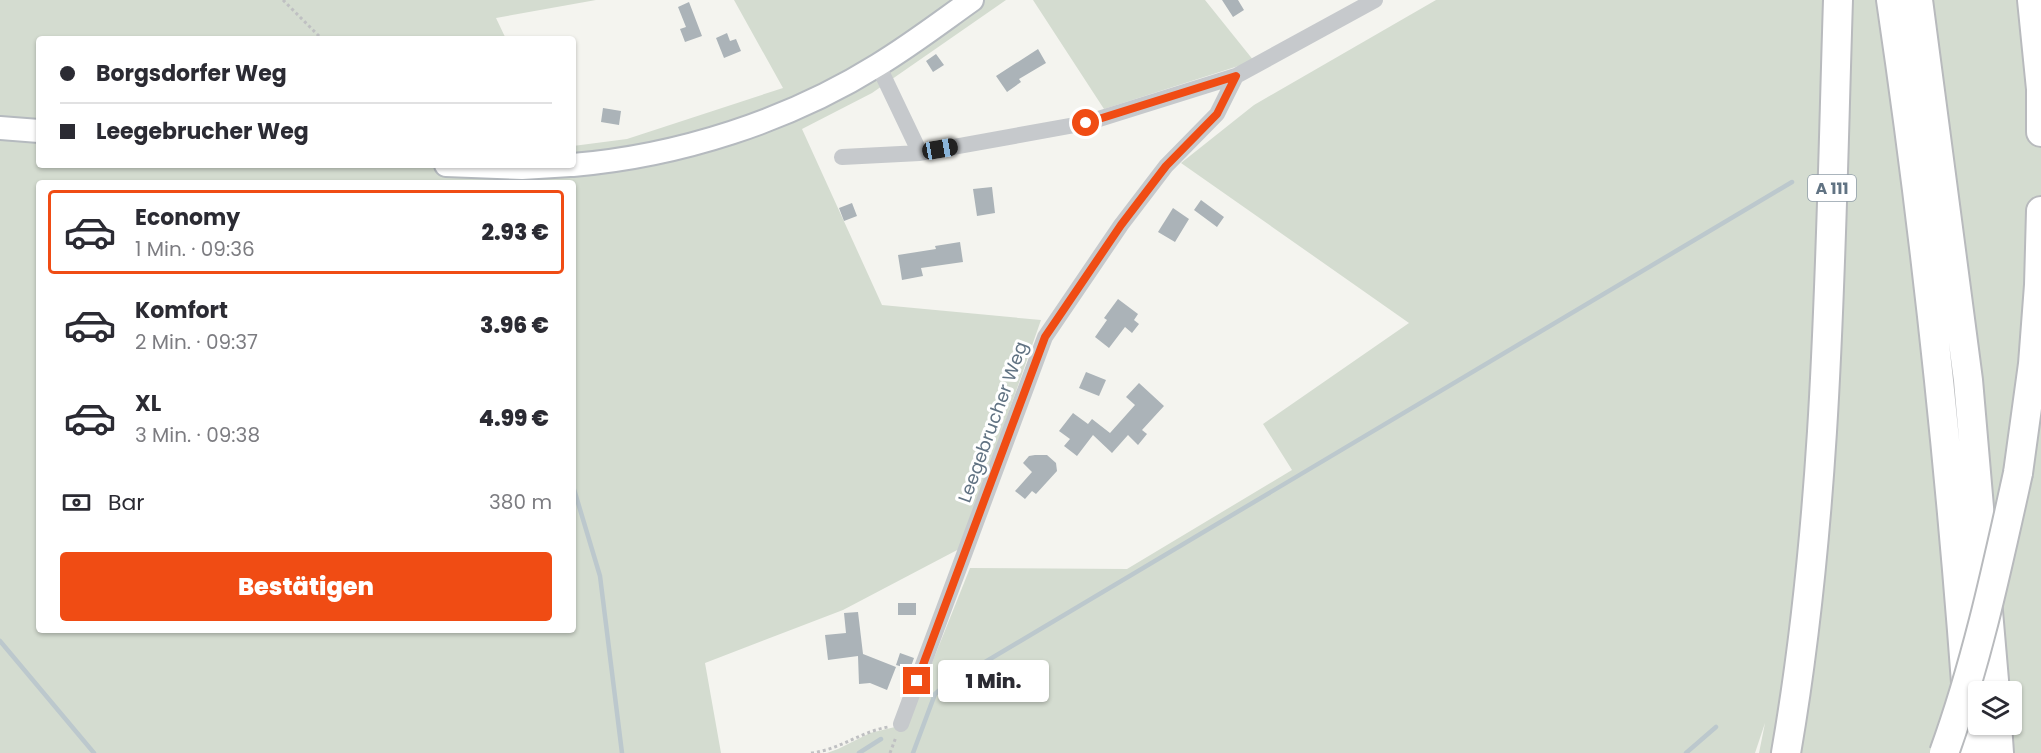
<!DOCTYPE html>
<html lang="de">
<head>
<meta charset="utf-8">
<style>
  body { margin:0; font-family:Poppins,sans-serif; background:#f7f7f7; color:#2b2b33; height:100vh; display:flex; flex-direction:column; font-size:22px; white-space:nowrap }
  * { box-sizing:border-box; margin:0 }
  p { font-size:20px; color:#7c7c81 }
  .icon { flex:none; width:33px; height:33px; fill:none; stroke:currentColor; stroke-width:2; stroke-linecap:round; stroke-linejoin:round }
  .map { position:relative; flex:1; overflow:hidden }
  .details { position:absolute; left:36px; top:180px; width:540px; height:453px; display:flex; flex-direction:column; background:#fff; border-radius:6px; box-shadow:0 2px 4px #0004 }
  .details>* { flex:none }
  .banner { position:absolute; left:36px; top:36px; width:540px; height:132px; border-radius:6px; box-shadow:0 2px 4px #0004; display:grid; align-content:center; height:132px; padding:0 24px; background:#fff }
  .controls { position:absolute; left:1968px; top:681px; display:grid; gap:12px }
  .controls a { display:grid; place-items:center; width:54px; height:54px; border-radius:6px; background:#fff; box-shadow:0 2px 4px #0004; font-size:30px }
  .end { position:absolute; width:27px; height:27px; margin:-14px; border:8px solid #f04c14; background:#fff; box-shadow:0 0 0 3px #fff }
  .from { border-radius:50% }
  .bubble { position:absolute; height:42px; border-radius:6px; background:#fff; box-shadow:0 2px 4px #0004; font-size:20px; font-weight:800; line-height:42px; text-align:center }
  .car { position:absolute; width:18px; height:36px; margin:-18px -9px; border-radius:8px; box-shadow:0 0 4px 2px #0007; background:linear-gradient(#222 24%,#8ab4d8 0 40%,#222 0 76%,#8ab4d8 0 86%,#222 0) }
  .banner b { display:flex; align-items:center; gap:21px; height:57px; font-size:22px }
  .banner b+b { border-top:2px solid #e1e1e2 }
  .banner i { width:15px; height:15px; background:#2b2b33 }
  ul { padding:10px 0 0; list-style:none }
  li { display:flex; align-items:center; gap:18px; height:84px; margin:0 12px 9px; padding:0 12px; border:3px solid transparent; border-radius:6px }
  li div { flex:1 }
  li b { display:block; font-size:22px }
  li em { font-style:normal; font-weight:800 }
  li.current { border-color:#f04c14 }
  li>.icon { width:54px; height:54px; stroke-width:1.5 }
  .pay { display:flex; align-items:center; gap:15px; height:66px; padding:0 24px; font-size:22px }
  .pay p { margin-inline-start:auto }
  .action { display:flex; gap:12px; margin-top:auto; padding:12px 24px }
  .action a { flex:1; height:69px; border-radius:6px; background:#f04c14; color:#fff; font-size:24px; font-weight:800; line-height:69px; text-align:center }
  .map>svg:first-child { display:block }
  .green { fill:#d4dcd0; fill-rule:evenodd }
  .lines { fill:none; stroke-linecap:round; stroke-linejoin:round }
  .stream { stroke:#bcc8cd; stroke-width:4.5 }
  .building { fill:#abb3b8 }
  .secondary-casing { stroke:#b5babf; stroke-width:26 }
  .highway-casing { stroke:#b8babd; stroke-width:32 }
  .path { stroke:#bfc0c2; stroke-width:3; stroke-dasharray:3 3; stroke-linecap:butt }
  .street { stroke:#c6c9cc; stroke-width:16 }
  .secondary { stroke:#fff; stroke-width:22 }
  .highway { stroke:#fff; stroke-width:28 }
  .highway-bridge-casing { stroke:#b8babd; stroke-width:32; stroke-linecap:butt }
  .highway-bridge { stroke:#fff; stroke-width:28 }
  .route { stroke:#f04c14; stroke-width:8 }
  .labels { text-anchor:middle; stroke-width:6; stroke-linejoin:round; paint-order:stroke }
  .shield { fill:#fff; stroke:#909da8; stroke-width:1.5 }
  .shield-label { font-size:16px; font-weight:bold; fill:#617383 }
  .street-label { font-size:18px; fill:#617383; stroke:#fff }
</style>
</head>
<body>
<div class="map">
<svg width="2041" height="753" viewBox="0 0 2041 753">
  <rect width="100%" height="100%" fill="#f4f4ef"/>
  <path class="green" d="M0 0H596L496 18 506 39H39V165H573V146L627 139 783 88 734 0H1006L872 93 802 129 882 305 1041 320 961 548 843 610 705 663 721 753H0ZM39 183H573V630H39Z
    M1033 0H1205L1254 61 1104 109Z
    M1436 0H2041V753H2014L2012 692 2009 691 1978 692 1965 753H1759L1765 723 1755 753H827L838 749 870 733 895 727 920 693 970 568 1127 569 1292 470 1263 424 1409 323 1181 163 1254 105Z"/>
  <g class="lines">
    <path class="stream" d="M573 486 600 576 622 753
      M0 641 94 753
      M859 753 881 739
      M913 753 935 694 943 687 1792 182
      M1686 753 1716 727"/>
  </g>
  <path class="building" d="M1222 0H1238L1244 10 1233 17Z
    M689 2 702 36 685 42 680 29 686 27 678 7Z
    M727 33 730 41 736 39 741 51 724 58 716 38Z
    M1038 49 1046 63 1019 79 1021 82 1007 92 996 76Z
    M936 54 944 65 933 72 926 61Z
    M603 108 621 111 619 125 601 122Z
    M992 187 995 213 977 216 973 189Z
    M1201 200 1224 217 1217 227 1194 210Z
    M852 203 857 216 844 221 839 208Z
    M1173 208 1189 219 1175 242 1158 232Z
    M960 242 963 262 921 268 923 276 902 280 898 255 936 249 935 246Z
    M1118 299 1138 314 1134 320 1139 324 1132 333 1125 327 1109 348 1095 337 1107 320 1104 318Z
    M1086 372 1106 380 1099 396 1079 388Z
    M1139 383 1164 406 1142 430 1147 434 1138 445 1128 435 1112 453 1093 435 1077 456 1064 446 1070 439 1059 431 1073 413 1088 424 1092 419 1110 433 1135 405 1126 397Z
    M1035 455H1047L1056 463 1057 471 1036 494 1032 491 1025 499 1015 491 1032 472 1023 463 1029 456Z
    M898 603H916V615H898Z
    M858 612 863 654 896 667 887 690 870 683 859 684 858 656 828 660 825 635 846 633 844 613Z
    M900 653 914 658 910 669 896 665Z"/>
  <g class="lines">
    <g class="secondary-casing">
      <path id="secondary" d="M0 128 39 131
        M446 165 522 168 570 165
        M573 165C679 156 788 121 878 65 911 45 941 22 972 0"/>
    </g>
    <g class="highway-casing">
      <path id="highway" d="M1891 0C1928 250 1954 501 1971 753
        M1918 0 1968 380 1995 692
        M2032 0 2041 89V132
        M2018 473 2033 364 2039 285 2041 211
        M1997 724 1999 753
        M1786 753C1829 505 1830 251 1838 0"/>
    </g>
    <path class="path" d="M283 0 322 39
      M811 753C839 750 860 732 888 727
      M890 753 896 737"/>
    <path class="street" d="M878 65 920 153
      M842 157 920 153 1086 123 1236 76 1375 0
      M901 724 1045 337 1121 225 1166 166 1217 114 1236 76"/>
    <use href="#secondary" class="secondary"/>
    <use href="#highway" class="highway"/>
    <g class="highway-bridge-casing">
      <path id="highway-bridge" d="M1944 753C1977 662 1997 568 2018 473"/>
    </g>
    <use href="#highway-bridge" class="highway-bridge"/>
  </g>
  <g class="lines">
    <path class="route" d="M917 681 1045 337 1121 225 1166 166 1217 114 1236 76 1086 123"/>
  </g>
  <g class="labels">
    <rect class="shield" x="1808" y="175" width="48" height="26" rx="4.5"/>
    <g class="shield-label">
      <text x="1832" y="194">A 111</text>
    </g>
    <g class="street-label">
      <text transform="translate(993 422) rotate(-70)" y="6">Leegebrucher Weg</text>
    </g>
  </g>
</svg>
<div class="controls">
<a><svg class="icon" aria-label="layers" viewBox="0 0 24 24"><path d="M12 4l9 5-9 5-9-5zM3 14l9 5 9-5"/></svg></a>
</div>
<i class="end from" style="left:1086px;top:123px"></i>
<i class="end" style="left:917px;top:681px"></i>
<div class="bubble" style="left:938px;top:660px;width:111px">1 Min.</div>
<i class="car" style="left:940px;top:149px;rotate:80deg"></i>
<div class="banner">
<b><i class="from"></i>Borgsdorfer Weg</b>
<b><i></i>Leegebrucher Weg</b>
</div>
<section class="details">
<ul>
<li class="current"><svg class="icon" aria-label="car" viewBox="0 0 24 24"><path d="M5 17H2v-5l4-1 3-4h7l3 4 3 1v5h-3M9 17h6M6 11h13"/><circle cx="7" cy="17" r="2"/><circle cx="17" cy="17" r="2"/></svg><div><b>Economy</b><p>1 Min. · 09:36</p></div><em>2.93 €</em></li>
<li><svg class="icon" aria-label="car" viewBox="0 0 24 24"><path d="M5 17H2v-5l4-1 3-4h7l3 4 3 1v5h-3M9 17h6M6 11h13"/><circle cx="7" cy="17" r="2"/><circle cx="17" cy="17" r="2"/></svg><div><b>Komfort</b><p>2 Min. · 09:37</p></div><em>3.96 €</em></li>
<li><svg class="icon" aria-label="car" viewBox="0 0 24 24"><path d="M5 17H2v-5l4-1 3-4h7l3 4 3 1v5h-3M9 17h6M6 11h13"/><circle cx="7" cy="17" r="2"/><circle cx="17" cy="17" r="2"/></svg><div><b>XL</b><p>3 Min. · 09:38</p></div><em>4.99 €</em></li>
</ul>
<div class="pay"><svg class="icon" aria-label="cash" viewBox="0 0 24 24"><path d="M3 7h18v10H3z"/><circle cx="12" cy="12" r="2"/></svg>Bar<p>380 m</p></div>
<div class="action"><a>Bestätigen</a></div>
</section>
</div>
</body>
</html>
